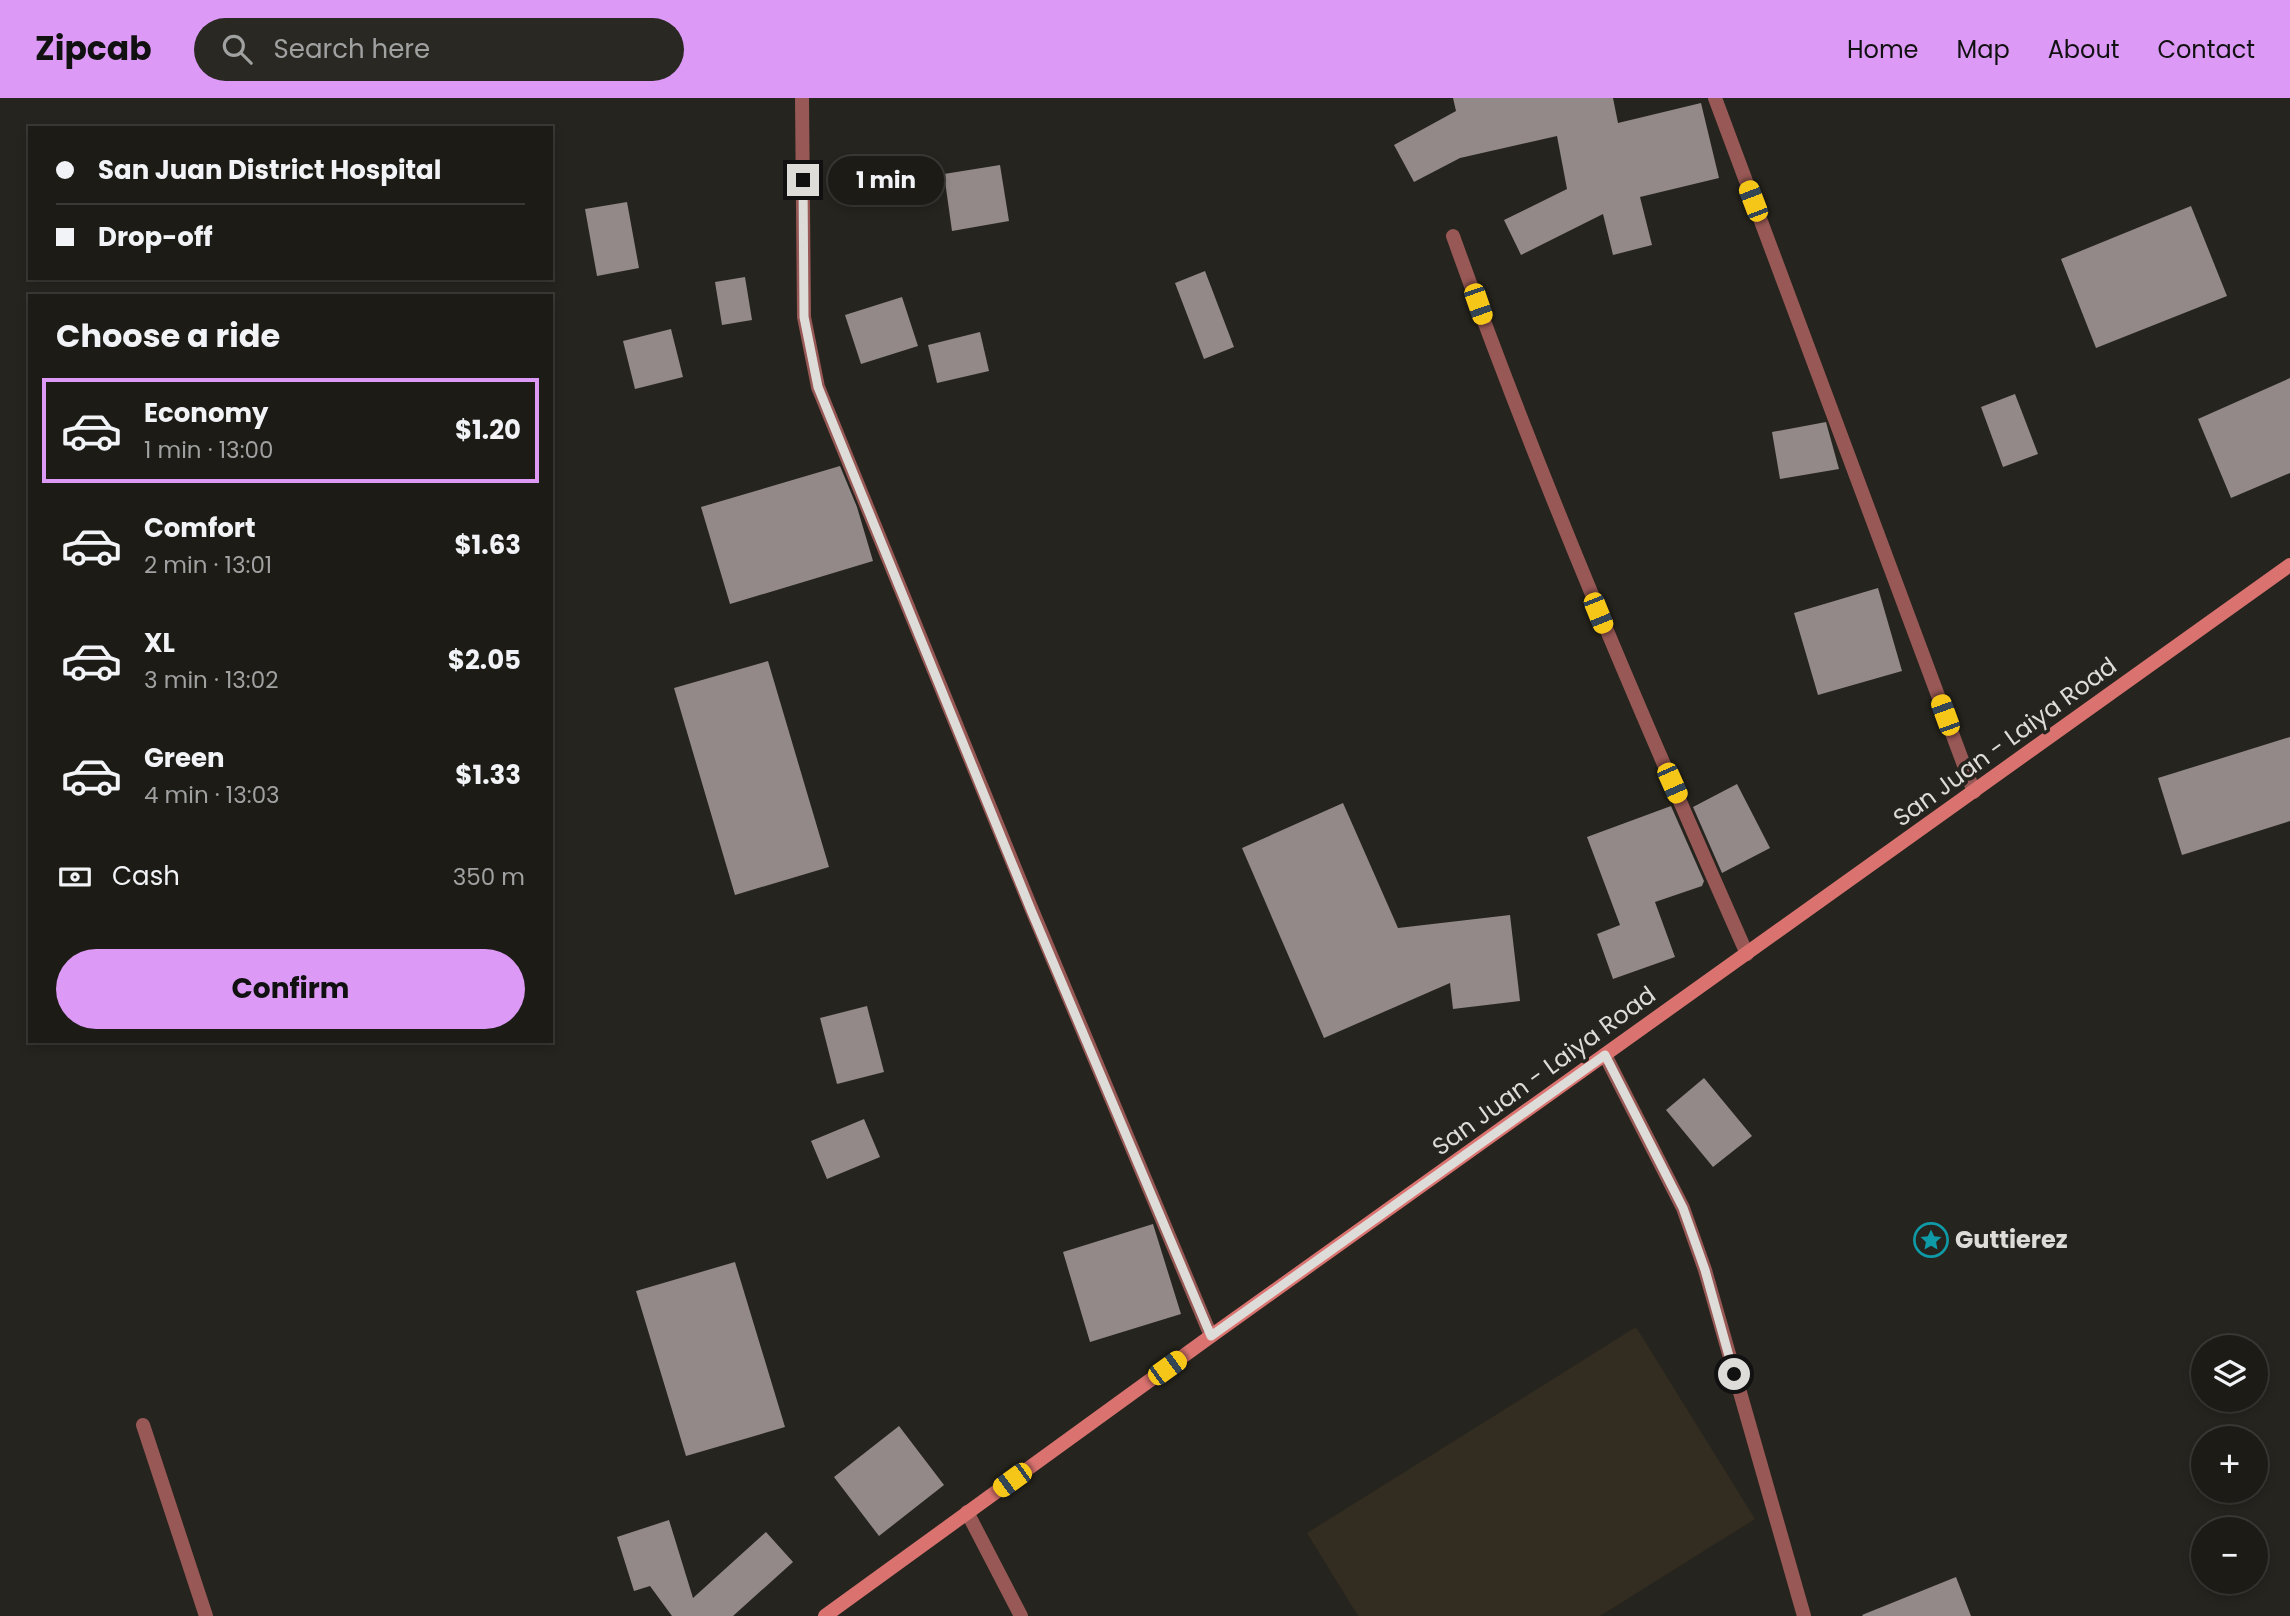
<!DOCTYPE html>
<html lang="en">
<head>
<meta charset="utf-8">
<style>
  body { margin:0; font-family:Poppins,sans-serif; background:#292823; color:#f1f3f6; height:100vh; display:flex; flex-direction:column; font-size:26px; white-space:nowrap }
  * { box-sizing:border-box; margin:0 }
  p { font-size:23px; color:#a0a1a1 }
  .icon { flex:none; width:38px; height:38px; fill:none; stroke:currentColor; stroke-width:2; stroke-linecap:round; stroke-linejoin:round }
  .map { position:relative; flex:1; overflow:hidden }
  .details { position:absolute; left:28px; top:196px; width:525px; height:749px; display:flex; flex-direction:column; background:#1c1b16; border-radius:0px; box-shadow:0 4px 10px #0003,0 0 0 2px #3a3935 }
  .details>* { flex:none }
  .hud { position:absolute; left:28px; top:28px; width:525px; height:154px; border-radius:0px; box-shadow:0 4px 10px #0003,0 0 0 2px #3a3935; display:grid; align-content:center; height:154px; padding:0 28px; background:#1c1b16 }
  .tools { position:absolute; left:2191px; top:1237px; display:grid; gap:14px }
  .tools a { display:grid; place-items:center; width:77px; height:77px; border-radius:50%; background:#1c1b16; box-shadow:0 4px 10px #0003,0 0 0 2px #3a3935; font-size:35px }
  .end { position:absolute; width:32px; height:32px; margin:-16px; border:9px solid #dedcd8; background:#111; box-shadow:0 0 0 4px #111 }
  .from { border-radius:50% }
  .bubble { position:absolute; height:49px; border-radius:24px; background:#1c1b16; box-shadow:0 4px 10px #0003,0 0 0 2px #3a3935; font-size:23px; font-weight:700; line-height:49px; text-align:center }
  .car { position:absolute; width:21px; height:42px; margin:-21px -10px; border-radius:9px; box-shadow:0 0 5px 2px #0007; background:linear-gradient(#f5c518 24%,#345 0 40%,#f5c518 0 76%,#345 0 86%,#f5c518 0) }
  .hud b { display:flex; align-items:center; gap:24px; height:66px; font-size:26px }
  .hud b+b { border-top:2px solid #3a3935 }
  .hud i { width:18px; height:18px; background:#f1f3f6 }
  ul { padding:0; list-style:none }
  li { display:flex; align-items:center; gap:21px; height:105px; margin:0 14px 10px; padding:0 14px; border:4px solid transparent; border-radius:0px }
  li div { flex:1 }
  li b { display:block; font-size:26px }
  li em { font-style:normal; font-weight:700 }
  li.active { border-color:#dc99f5 }
  li>.icon { width:63px; height:63px; stroke-width:1.5 }
  h2 { padding:0 28px; font-size:32px; line-height:84px }
  .pay { display:flex; align-items:center; gap:18px; height:77px; padding:0 28px; font-size:26px }
  .pay p { margin-inline-start:auto }
  .button { display:flex; gap:14px; margin-top:auto; padding:14px 28px }
  .button a { flex:1; height:80px; border-radius:42px; background:#dc99f5; color:#111; font-size:28px; font-weight:700; line-height:80px; text-align:center }
  header { display:flex; align-items:center; gap:42px; box-sizing:border-box; height:98px; padding:0 35px; background:#dc99f5; color:#111 }
  header strong { font-size:33px }
  nav { display:flex; gap:38px; margin-inline-start:auto; font-size:24px }
  .search { width:490px; height:63px; background:#292823; display:flex; align-items:center; gap:18px; box-sizing:border-box; padding:0 24px; border-radius:38px; color:#a0a1a1; font-size:26px }
  .map>svg:first-child { display:block }
  .built { fill:#322c21 }
  .building { fill:#928988 }
  .lines { fill:none; stroke-linecap:round; stroke-linejoin:round }
  .service { stroke:#985855; stroke-width:14 }
  .minor { stroke:#985855; stroke-width:14 }
  .tertiary { stroke:#985855; stroke-width:14 }
  .secondary { stroke:#da7370; stroke-width:14 }
  .route { stroke:#dedcd8; stroke-width:9 }
  .labels { text-anchor:middle; stroke-width:7; stroke-linejoin:round; paint-order:stroke }
  .street-label { font-size:24px; fill:#dedcd8; stroke:#26241e }
  .poi-label { font-size:24px; font-weight:bold; fill:#dedcd8; stroke:#26241e; text-anchor:start }
</style>
</head>
<body>
<header>
<strong>Zipcab</strong>
<div class="search"><svg class="icon" aria-label="search" viewBox="0 0 24 24"><circle cx="10" cy="10" r="6"/><path d="M15 15l6 6"/></svg>Search here</div>
<nav><a>Home</a><a>Map</a><a>About</a><a>Contact</a></nav>
</header>
<div class="map">
<svg width="2290" height="1518" viewBox="0 0 2290 1518">
  <rect width="100%" height="100%" fill="#26241e"/>
  <path class="built" d="M1636 1229 1755 1421 1600 1518H1358L1307 1435Z"/>
  <path class="building" d="M1453 0H1613L1618 25 1701 5 1719 80 1640 99 1652 147 1613 157 1603 116 1521 157 1504 122 1567 91 1557 38 1460 60 1414 84 1394 47 1456 13Z
    M1000 67 1009 123 952 133 944 76Z
    M627 104 639 170 597 178 585 111Z
    M2191 108 2227 198 2096 250 2061 161Z
    M1205 173 1234 249 1204 261 1175 185Z
    M745 179 752 222 722 227 715 184Z
    M902 199 918 248 861 266 845 217Z
    M671 231 683 279 635 291 623 243Z
    M980 234 989 273 937 285 928 247Z
    M2290 280V375L2231 400 2198 321Z
    M2015 296 2038 356 2003 369 1981 309Z
    M1826 324 1839 371 1780 381 1772 334Z
    M840 368 857 409 873 463 730 506 701 409Z
    M1878 490 1902 573 1818 597 1794 515Z
    M768 563 829 769 735 797 674 590Z
    M2290 639V723L2182 757 2158 680Z
    M1737 686 1770 750 1722 775 1693 709Z
    M1343 705 1398 830 1510 817 1520 903 1453 911 1450 885 1324 940 1242 750Z
    M1671 708 1704 783 1702 788 1655 804 1675 859 1613 881 1597 836 1620 827 1587 739Z
    M867 908 884 974 837 986 820 920Z
    M1704 980 1752 1038 1713 1069 1666 1012Z
    M864 1021 880 1059 827 1081 811 1043Z
    M1153 1126 1181 1216 1090 1244 1063 1154Z
    M735 1164 785 1329 686 1358 636 1193Z
    M899 1328 944 1387 879 1438 834 1379Z
    M669 1422 693 1500 766 1434 793 1464 733 1518H672L650 1488 634 1493 617 1439Z
    M1956 1479 1971 1518H1863L1862 1517Z"/>
  <g class="lines">
    <path class="service" d="M143 1327 206 1518
      M967 1414 1021 1518"/>
    <path class="minor" d="M802 0 804 219 818 289 1032 812 1211 1238
      M1453 138C1540 382 1642 619 1747 856
      M1605 957 1683 1110 1705 1172 1804 1518"/>
    <path class="tertiary" d="M1715 0 1974 694"/>
    <path class="secondary" d="M825 1518 1211 1238 2290 467"/>
  </g>
  <g class="lines">
    <path class="route" d="M803 82 804 219 818 289 1031 812 1211 1238 1605 957 1683 1110 1705 1172 1734 1276"/>
  </g>
  <defs>
    <g id="sight-ring" transform="scale(1.75)"><circle r="9.5" fill="#26241e" stroke="#0f9aa8" stroke-width="1.5"/><path d="M0-6L1.8-2.2L6-1.7L2.9 1.2L3.7 5.4L0 3.3L-3.7 5.4L-2.9 1.2L-6-1.7L-1.8-2.2Z" fill="#0f9aa8"/></g>
  </defs>
  <g fill-rule="evenodd">
    <use href="#sight-ring" x="1931" y="1142"/>
  </g>
  <g class="labels">
    <g class="street-label">
      <text transform="translate(2005 644) rotate(-36)" y="8">San Juan - Laiya Road</text>
      <text transform="translate(1544 973) rotate(-36)" y="8">San Juan - Laiya Road</text>
    </g>
    <g class="poi-label">
      <text x="1955" y="1150">Guttierez</text>
    </g>
  </g>
</svg>
<div class="tools">
<a><svg class="icon" aria-label="layers" viewBox="0 0 24 24"><path d="M12 4l9 5-9 5-9-5zM3 14l9 5 9-5"/></svg></a>
<a>+</a>
<a>−</a>
</div>
<i class="end from" style="left:1734px;top:1276px"></i>
<i class="end" style="left:803px;top:82px"></i>
<div class="bubble" style="left:828px;top:58px;width:116px">1 min</div>
<i class="car" style="left:1753px;top:103px;rotate:339deg"></i>
<i class="car" style="left:1478px;top:206px;rotate:161deg"></i>
<i class="car" style="left:1598px;top:515px;rotate:158deg"></i>
<i class="car" style="left:1945px;top:617px;rotate:340deg"></i>
<i class="car" style="left:1672px;top:685px;rotate:156deg"></i>
<i class="car" style="left:1167px;top:1270px;rotate:54deg"></i>
<i class="car" style="left:1012px;top:1382px;rotate:234deg"></i>
<div class="hud">
<b><i class="from"></i>San Juan District Hospital</b>
<b><i></i>Drop-off</b>
</div>
<section class="details">
<h2>Choose a ride</h2>
<ul>
<li class="active"><svg class="icon" aria-label="car" viewBox="0 0 24 24"><path d="M5 17H2v-5l4-1 3-4h7l3 4 3 1v5h-3M9 17h6M6 11h13"/><circle cx="7" cy="17" r="2"/><circle cx="17" cy="17" r="2"/></svg><div><b>Economy</b><p>1 min · 13:00</p></div><em>$1.20</em></li>
<li><svg class="icon" aria-label="car" viewBox="0 0 24 24"><path d="M5 17H2v-5l4-1 3-4h7l3 4 3 1v5h-3M9 17h6M6 11h13"/><circle cx="7" cy="17" r="2"/><circle cx="17" cy="17" r="2"/></svg><div><b>Comfort</b><p>2 min · 13:01</p></div><em>$1.63</em></li>
<li><svg class="icon" aria-label="car" viewBox="0 0 24 24"><path d="M5 17H2v-5l4-1 3-4h7l3 4 3 1v5h-3M9 17h6M6 11h13"/><circle cx="7" cy="17" r="2"/><circle cx="17" cy="17" r="2"/></svg><div><b>XL</b><p>3 min · 13:02</p></div><em>$2.05</em></li>
<li><svg class="icon" aria-label="car" viewBox="0 0 24 24"><path d="M5 17H2v-5l4-1 3-4h7l3 4 3 1v5h-3M9 17h6M6 11h13"/><circle cx="7" cy="17" r="2"/><circle cx="17" cy="17" r="2"/></svg><div><b>Green</b><p>4 min · 13:03</p></div><em>$1.33</em></li>
</ul>
<div class="pay"><svg class="icon" aria-label="cash" viewBox="0 0 24 24"><path d="M3 7h18v10H3z"/><circle cx="12" cy="12" r="2"/></svg>Cash<p>350 m</p></div>
<div class="button"><a>Confirm</a></div>
</section>
</div>
</body>
</html>
